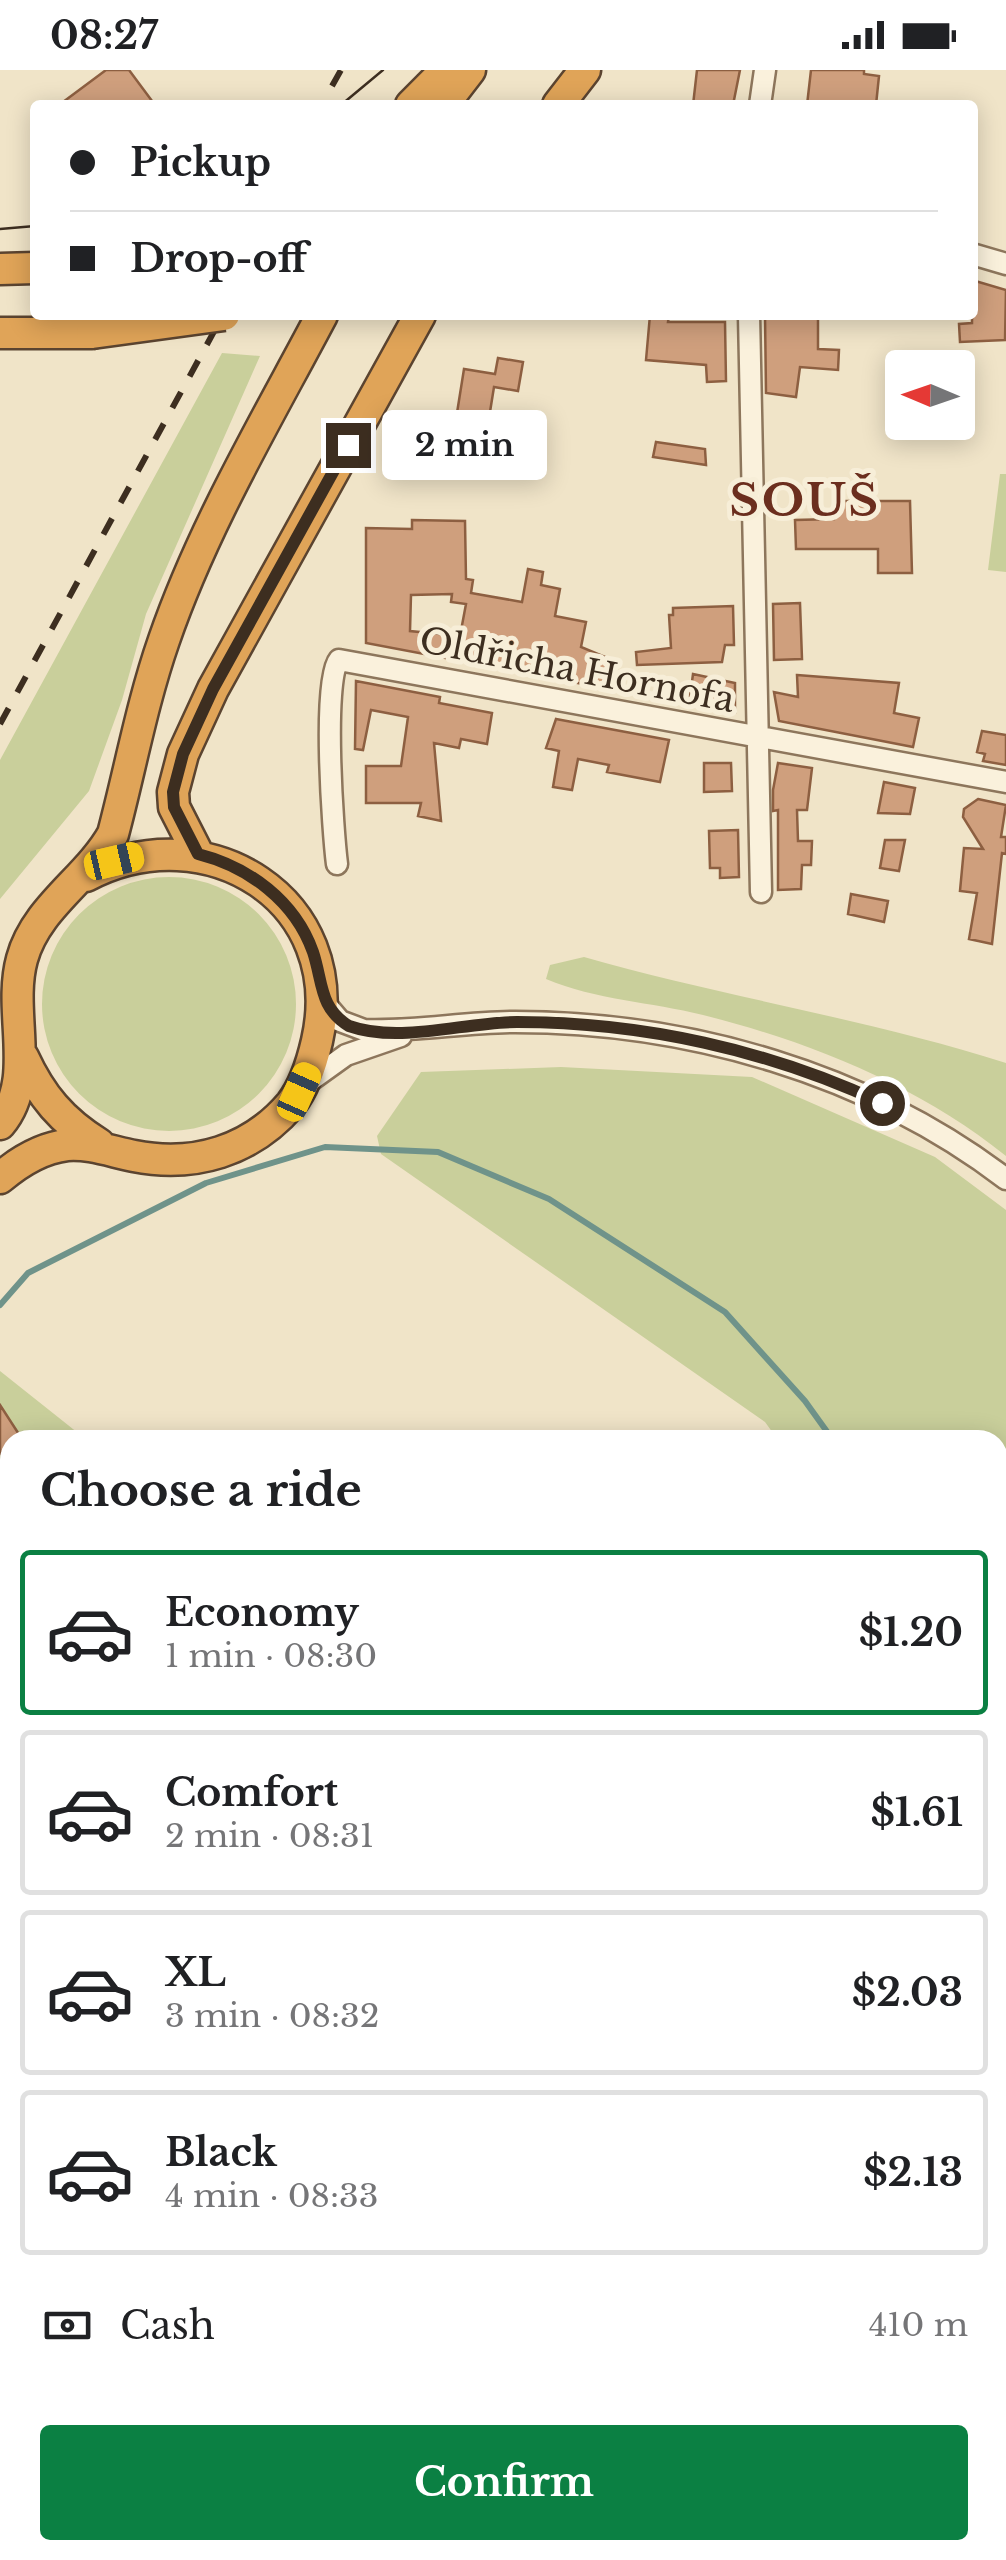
<!DOCTYPE html>
<html lang="en">
<head>
<meta charset="utf-8">
<style>
  body { margin:0; font-family:"Libre Baskerville",serif; background:#f6f6f6; color:#202124; height:100vh; display:flex; flex-direction:column; font-size:38px; white-space:nowrap }
  * { box-sizing:border-box; margin:0 }
  p { font-size:32px; color:#757577 }
  .icon { flex:none; width:55px; height:55px; fill:none; stroke:currentColor; stroke-width:2; stroke-linecap:round; stroke-linejoin:round }
  .map { position:relative; flex:1; overflow:hidden }
  .drawer { position:absolute; left:0px; top:1360px; width:1008px; height:1130px; display:flex; flex-direction:column; background:#fff; border-radius:30px 30px 0 0; box-shadow:0 5px 25px #0003 }
  .drawer>* { flex:none }
  .hud { position:absolute; left:30px; top:30px; width:948px; height:220px; border-radius:10px; box-shadow:0 5px 25px #0003; display:grid; align-content:center; height:220px; padding:0 40px; background:#fff }
  .needle { width:65px; rotate:272deg }
  .controls { position:absolute; left:885px; top:280px; display:grid; gap:20px }
  .controls a { display:grid; place-items:center; width:90px; height:90px; border-radius:10px; background:#fff; box-shadow:0 5px 25px #0003; font-size:50px }
  .end { position:absolute; width:45px; height:45px; margin:-22px; border:12px solid #3d2e20; background:#fff; box-shadow:0 0 0 5px #fff }
  .from { border-radius:50% }
  .bubble { position:absolute; height:70px; border-radius:10px; background:#fff; box-shadow:0 5px 25px #0003; font-size:32px; font-weight:800; line-height:70px; text-align:center }
  .car { position:absolute; width:30px; height:60px; margin:-30px -15px; border-radius:12px; box-shadow:0 0 8px 2px #0007; background:linear-gradient(#f5c518 24%,#345 0 40%,#f5c518 0 76%,#345 0 86%,#f5c518 0) }
  .hud b { display:flex; align-items:center; gap:35px; height:95px; font-size:38px }
  .hud b+b { border-top:2px solid #e0e0e0 }
  .hud i { width:25px; height:25px; background:#202124 }
  ul { padding:0; list-style:none }
  li { display:flex; align-items:center; gap:30px; height:165px; margin:0 20px 15px; padding:0 20px; border:5px solid #e0e0e0; border-radius:10px }
  li div { flex:1 }
  li b { display:block; font-size:38px }
  li em { font-style:normal; font-weight:800 }
  li.on { border-color:#0b8043 }
  li>.icon { width:90px; height:90px; stroke-width:1.5 }
  h2 { padding:0 40px; font-size:45px; line-height:120px }
  .pay { display:flex; align-items:center; gap:25px; height:110px; padding:0 40px; font-size:38px }
  .pay p { margin-inline-start:auto }
  .primary-button { display:flex; gap:20px; margin-top:auto; padding:20px 40px }
  .primary-button a { flex:1; height:115px; border-radius:10px; background:#0b8043; color:#fff; font-size:40px; font-weight:800; line-height:115px; text-align:center }
  .status { display:flex; justify-content:space-between; align-items:center; height:70px; padding:0 50px; background:#fff; direction:ltr }
  .status svg { height:28px; fill:currentColor }
  .map>svg:first-child { display:block }
  .green { fill:#c9cf9b }
  .water { fill:#a9c4bc; stroke:#6f938a; stroke-width:2.5 }
  .lines { fill:none; stroke-linecap:round; stroke-linejoin:round }
  .stream { stroke:#6f938a; stroke-width:6 }
  .building { fill:#cf9f7d; stroke:#8d5f41; stroke-width:2.5; fill-rule:evenodd }
  .minor-casing { stroke:#8d765c; stroke-width:25 }
  .highway-casing { stroke:#5b4430; stroke-width:35 }
  .minor { stroke:#faf1dc; stroke-width:20 }
  .highway { stroke:#e0a458; stroke-width:30 }
  .tram { stroke:#3d2e20; stroke-width:2.5 }
  .rail { stroke:#3d2e20; stroke-width:6; stroke-dasharray:18 18; stroke-linecap:butt }
  .highway-bridge-casing { stroke:#5b4430; stroke-width:35; stroke-linecap:butt }
  .highway-bridge { stroke:#e0a458; stroke-width:30 }
  .route { stroke:#3d2e20; stroke-width:12 }
  .labels { text-anchor:middle; stroke-width:10; stroke-linejoin:round; paint-order:stroke }
  .street-label { font-size:35px; fill:#3d2e20; stroke:#f7eed8 }
  .district-label { font-size:45px; font-weight:bold; letter-spacing:2.5px; fill:#6b2e1e; stroke:#f7eed8 }
</style>
</head>
<body>
<div class="status"><b>08:27</b><svg viewBox="0 0 49 12"><path d="M0 12V9h3v3zM5 12V6h3v6zM10 12V3h3v9zM15 12V0h3v12zM26 1h20v11H26zM47 4h2v5h-2z"/></svg></div>
<div class="map">
<svg width="1006" height="2490" viewBox="0 0 1006 2490">
  <rect width="100%" height="100%" fill="#f0e4c8"/>
  <path class="green" d="M222 283 260 286 146 544 122 630 89 721 0 829V690Z
    M1000 404H1006V502L988 500Z
    M42 934a127 127 0 1 1 254 0a127 127 0 1 1-254 0Z
    M584 887C724 927 868 949 1006 993V1086C919 1016 811 972 703 945 651 932 596 930 546 909L550 895Z
    M561 997 752 1007 935 1087 1006 1140V2070L998 2067V1370H778L765 1352 381 1084 377 1066 421 1002Z
    M0 1301 78 1363 70 1370H10V1422L0 1433Z"/>
  <path class="water" d="M10 1805V2480H461L466 2490H0V1806Z"/>
  <g class="lines">
    <path class="stream" d="M0 1235 28 1203 206 1113 325 1077 438 1082 549 1129 725 1242 805 1331 833 1370
      M866 2480 877 2490"/>
  </g>
  <path class="building" d="M106 0H129L155 35H59Z
    M697 0H740L733 35H693Z
    M811 0H864V4L879 6 876 35H807Z
    M972 210 1006 220 1005 270 960 272 959 254 972 253Z
    M650 245H669L668 252H725L726 311 707 312 706 295 646 290Z
    M765 245H818V279L839 280 838 300 800 297 796 327 766 323Z
    M498 288 523 292 518 321 494 317 485 373 453 368 464 299 495 304Z
    M656 372 705 379 706 395 653 387Z
    M834 431H910L912 503H878V479H796L795 450 834 449Z
    M412 450 465 451 466 509 473 510 471 523 522 532 528 499 543 502 541 515 560 519 555 546 586 552 581 577 610 589 604 618 366 573V458L412 459ZM452 524 451 532 466 534 460 566 410 561 411 525Z
    M800 533 802 589 774 590 773 534Z
    M733 536 734 575H725L722 592 637 595 636 582 671 578 669 545H673V538Z
    M693 604 735 613V642L689 634Z
    M797 605 899 613 894 643 919 648 913 677 779 651 774 622 798 627Z
    M356 611 440 627 439 633 492 643 487 674 461 669 459 678 434 673 441 751 418 746 421 733H366V696H401L408 647 371 640 363 680 355 679Z
    M556 649 669 670 660 712 607 702 609 695 578 689 572 720 553 717 559 681 546 678Z
    M982 661 1006 665V695L983 691 985 684 977 682Z
    M704 693H731L732 721 704 722Z
    M778 693 812 698 807 740H797L798 771H812L811 795H802L801 819 778 820V740L773 741V720Z
    M884 712 915 718 910 744 878 743Z
    M978 729 1006 735 1001 767H1006V784L1002 783 992 874 969 869 977 823 960 821 964 778 983 779 963 747 964 739Z
    M738 760 739 807 720 808V798H710L709 761Z
    M885 770H905L899 801 880 798Z
    M851 824 888 831 884 852 848 844Z
    M0 1335 22 1369 10 1370V1377L0 1384Z"/>
  <g class="lines">
    <g class="minor-casing">
      <path id="minor" d="M760 35 765 0
        M972 184 1006 194
        M749 245 761 822
        M337 794C333 763 322 610 339 590L1006 712
        M322 930 340 951 364 960C415 962 464 952 515 952 688 952 867 1003 1006 1109
        M307 1013 346 985 401 966
        M998 2208 1006 2210"/>
    </g>
    <g class="highway-casing">
      <path id="highway" d="M411 35 446 0
        M443 35 470 0
        M558 35 585 0
        M0 199 35 198
        M0 263H92
        M198 784 174 737 173 722 183 684 213 619 420 245
        M23 987C41 1026 62 1051 99 1074
        M0 1054C38 1009 7 943 22 889 36 837 88 809 113 764 130 700 142 633 164 570 203 457 266 351 322 245
        M0 1108C20 1091 41 1078 67 1075 89 1073 113 1082 134 1086 194 1098 251 1081 291 1034 305 1016 312 993 317 971 349 830 207 742 86 806"/>
    </g>
    <use href="#minor" class="minor"/>
    <use href="#highway" class="highway"/>
    <path class="tram" d="M341 35 383 0
      M0 159 35 156"/>
    <path class="rail" d="M332 16 341 0
      M0 654 223 245"/>
    <g class="highway-bridge-casing">
      <path id="highway-bridge" d="M92 263 224 245"/>
    </g>
    <use href="#highway-bridge" class="highway-bridge"/>
  </g>
  <g class="lines">
    <path class="route" d="M348 375 213 619 183 684 173 722 174 737 198 784C249 797 295 831 313 882 323 912 319 938 349 956 400 974 464 952 517 952 642 952 769 980 882 1033"/>
  </g>
  <g class="labels">
    <g class="street-label">
      <text transform="translate(577 600) rotate(11)" y="12">Oldřicha Hornofa</text>
    </g>
    <g class="district-label">
      <text x="805" y="446">SOUŠ</text>
    </g>
  </g>
</svg>
<div class="controls">
<a><svg class="needle" viewBox="-14 -14 28 28"><path d="M0-13l5 13h-10z" fill="#e53935"/><path d="M0 13l5-13h-10z" fill="#757577"/></svg></a>
</div>
<i class="end from" style="left:882px;top:1033px"></i>
<i class="end" style="left:348px;top:375px"></i>
<div class="bubble" style="left:382px;top:340px;width:165px">2 min</div>
<i class="car" style="left:114px;top:791px;rotate:77deg"></i>
<i class="car" style="left:299px;top:1022px;rotate:24deg"></i>
<div class="hud">
<b><i class="from"></i>Pickup</b>
<b><i></i>Drop-off</b>
</div>
<section class="drawer">
<h2>Choose a ride</h2>
<ul>
<li class="on"><svg class="icon" aria-label="car" viewBox="0 0 24 24"><path d="M5 17H2v-5l4-1 3-4h7l3 4 3 1v5h-3M9 17h6M6 11h13"/><circle cx="7" cy="17" r="2"/><circle cx="17" cy="17" r="2"/></svg><div><b>Economy</b><p>1 min · 08:30</p></div><em>$1.20</em></li>
<li><svg class="icon" aria-label="car" viewBox="0 0 24 24"><path d="M5 17H2v-5l4-1 3-4h7l3 4 3 1v5h-3M9 17h6M6 11h13"/><circle cx="7" cy="17" r="2"/><circle cx="17" cy="17" r="2"/></svg><div><b>Comfort</b><p>2 min · 08:31</p></div><em>$1.61</em></li>
<li><svg class="icon" aria-label="car" viewBox="0 0 24 24"><path d="M5 17H2v-5l4-1 3-4h7l3 4 3 1v5h-3M9 17h6M6 11h13"/><circle cx="7" cy="17" r="2"/><circle cx="17" cy="17" r="2"/></svg><div><b>XL</b><p>3 min · 08:32</p></div><em>$2.03</em></li>
<li><svg class="icon" aria-label="car" viewBox="0 0 24 24"><path d="M5 17H2v-5l4-1 3-4h7l3 4 3 1v5h-3M9 17h6M6 11h13"/><circle cx="7" cy="17" r="2"/><circle cx="17" cy="17" r="2"/></svg><div><b>Black</b><p>4 min · 08:33</p></div><em>$2.13</em></li>
</ul>
<div class="pay"><svg class="icon" aria-label="cash" viewBox="0 0 24 24"><path d="M3 7h18v10H3z"/><circle cx="12" cy="12" r="2"/></svg>Cash<p>410 m</p></div>
<div class="primary-button"><a>Confirm</a></div>
</section>
</div>
</body>
</html>
